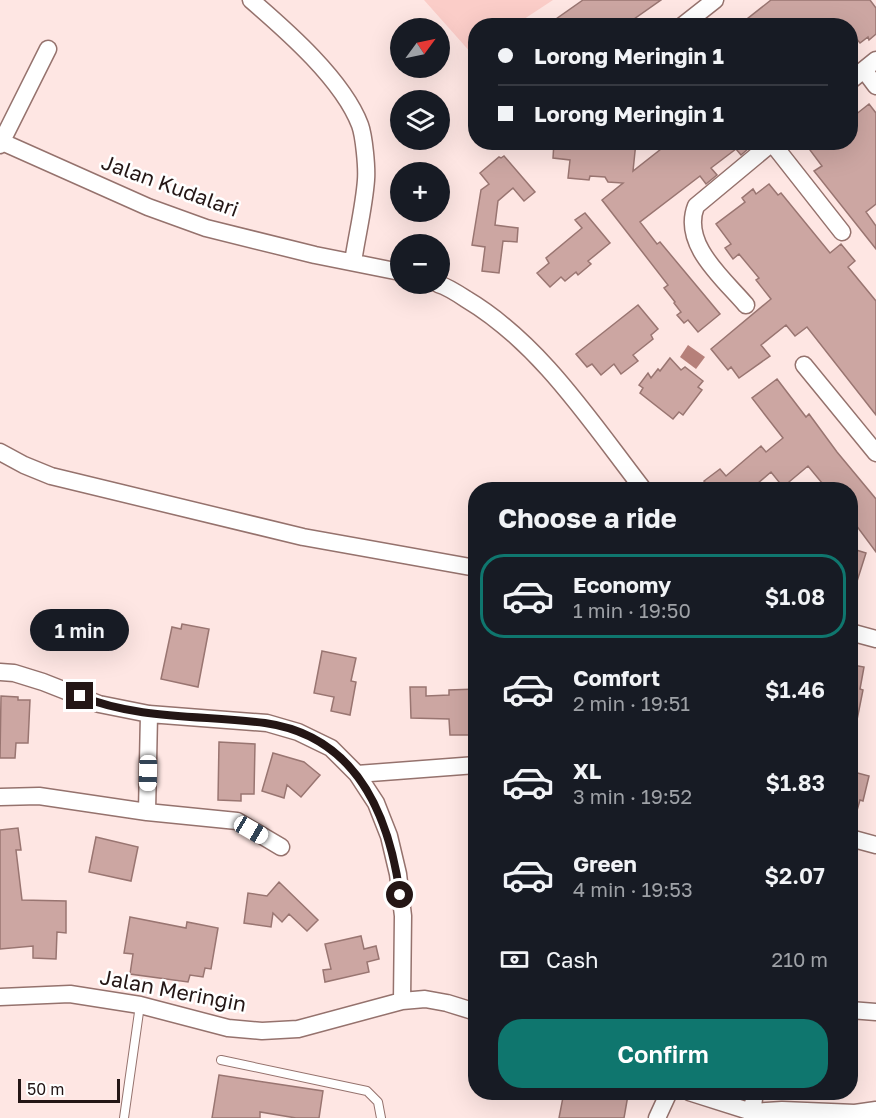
<!DOCTYPE html>
<html lang="en">
<head>
<meta charset="utf-8">
<style>
  body { margin:0; font-family:"Golos Text",sans-serif; background:#20242c; color:#f1f3f6; height:100vh; display:flex; flex-direction:column; font-size:22px; white-space:nowrap }
  * { box-sizing:border-box; margin:0 }
  p { font-size:20px; color:#9ea1a6 }
  .icon { flex:none; width:33px; height:33px; fill:none; stroke:currentColor; stroke-width:2; stroke-linecap:round; stroke-linejoin:round }
  .map { position:relative; flex:1; overflow:hidden }
  .side { position:absolute; left:468px; top:482px; width:390px; height:618px; display:flex; flex-direction:column; background:#171b24; border-radius:24px; box-shadow:0 6px 24px #0002 }
  .side>* { flex:none }
  .hud { position:absolute; left:468px; top:18px; width:390px; height:132px; border-radius:24px; box-shadow:0 6px 24px #0002; display:grid; align-content:center; height:132px; padding:0 30px; background:#171b24 }
  .needle { width:39px; rotate:57deg }
  .buttons { position:absolute; left:390px; top:18px; display:grid; gap:12px }
  .buttons a { display:grid; place-items:center; width:60px; height:60px; border-radius:50%; background:#171b24; box-shadow:0 6px 24px #0002; font-size:30px }
  .scale { position:absolute; left:18px; bottom:15px; width:102px; box-sizing:border-box; padding-left:6px; border:3px solid #241615; border-top:0; font-size:16px; line-height:21px; white-space:nowrap; color:#241615; -webkit-text-stroke:4px #fff; paint-order:stroke }
  .end { position:absolute; width:27px; height:27px; margin:-14px; border:8px solid #241615; background:#fff; box-shadow:0 0 0 3px #fff }
  .from { border-radius:50% }
  .bubble { position:absolute; height:42px; border-radius:21px; background:#171b24; box-shadow:0 6px 24px #0002; font-size:20px; font-weight:600; line-height:42px; text-align:center }
  .car { position:absolute; width:18px; height:36px; margin:-18px -9px; border-radius:8px; box-shadow:0 0 4px 2px #0007; background:linear-gradient(#fff 24%,#345 0 40%,#fff 0 76%,#345 0 86%,#fff 0) }
  .hud b { display:flex; align-items:center; gap:21px; height:57px; font-size:22px }
  .hud b+b { border-top:2px solid #363941 }
  .hud i { width:15px; height:15px; background:#f1f3f6 }
  ul { padding:0; list-style:none }
  li { display:flex; align-items:center; gap:18px; height:84px; margin:0 12px 9px; padding:0 18px; border:3px solid transparent; border-radius:24px }
  li div { flex:1 }
  li b { display:block; font-size:22px }
  li em { font-style:normal; font-weight:600 }
  li.on { border-color:#0f766e }
  li>.icon { width:54px; height:54px; stroke-width:1.5 }
  h2 { padding:0 30px; font-size:27px; line-height:72px }
  .pay { display:flex; align-items:center; gap:15px; height:66px; padding:0 30px; font-size:22px }
  .pay p { margin-inline-start:auto }
  .cta { display:flex; gap:12px; margin-top:auto; padding:12px 30px }
  .cta a { flex:1; height:69px; border-radius:24px; background:#0f766e; color:#fff; font-size:24px; font-weight:600; line-height:69px; text-align:center }
  .map>svg:first-child { display:block }
  .green { fill:#fbcdc8 }
  .water { fill:#b6807a }
  .building { fill:#cca6a2; stroke:#997571; stroke-width:1.5 }
  .lines { fill:none; stroke-linecap:round; stroke-linejoin:round }
  .lane-casing { stroke:#95726d; stroke-width:10 }
  .street-casing { stroke:#95726d; stroke-width:19 }
  .lane { stroke:#fff; stroke-width:8 }
  .street { stroke:#fff; stroke-width:16 }
  .route { stroke:#241615; stroke-width:8 }
  .labels { text-anchor:middle; stroke-width:5; stroke-linejoin:round; paint-order:stroke }
  .street-label { font-size:21px; fill:#241615; stroke:#fff }
</style>
</head>
<body>
<div class="map">
<svg width="876" height="1118" viewBox="0 0 876 1118">
  <rect width="100%" height="100%" fill="#fee6e3"/>
  <path class="green" d="M424 0H553L515 25 476 26 475 52 472 54Z"/>
  <path class="water" d="M688 345 705 357 696 369 680 357Z"/>
  <path class="building" d="M583 0H661L624 26H560L556 19Z
    M771 0H870L876 8V34L869 40 868 37 860 43 850 31V26H752L747 19Z
    M869 104 876 113V204L866 212 876 226V249L814 171 822 166 804 142H850V119Z
    M554 142H636L633 171 670 142H756L741 155 736 149 711 168 717 175 706 184 700 176 640 222 657 244 660 242 720 314 698 332 688 320 684 323 677 315 681 312 674 303 675 302 664 288 668 285 602 200 623 183 608 182 605 177 590 176 589 180 568 178 570 160 553 158Z
    M504 156 535 192 524 201 513 188 498 201 495 225 518 228 517 242 503 241 499 273 482 271 485 247 472 245 481 190 489 184 480 173 499 157 501 158Z
    M769 184 778 195 781 193 830 253 841 244 855 261 848 267 876 301V415L807 327 795 336 786 325 761 345 770 356 739 378 731 367 728 370 711 349 771 299 756 280 759 278 739 254 733 259 725 248 731 244 716 224 745 202 742 198 753 189 756 194Z
    M585 213 610 243 588 261 591 264 578 275 576 272 565 281 561 277 550 287 537 273 549 263 546 258 582 228 575 220Z
    M638 305 658 329 651 335 653 339 633 355 638 361 621 374 614 364 601 375 592 364 587 367 576 354Z
    M670 358 681 370 685 367 703 381 698 387 702 390 683 415 679 412 673 419 640 393 643 388 639 385 648 373 651 378 658 369 660 371Z
    M777 379 806 417 809 414 837 452 876 499V552L850 517V489H827L808 466 783 487 771 472 751 489H711L704 481 720 469 726 476 761 446 766 452 783 438 752 398Z
    M853 549 866 553 853 594H850V556Z
    M182 624 209 629 198 687 161 679 172 627 181 629Z
    M322 651 356 658 351 681 356 682 350 715 331 711 334 697 314 693Z
    M853 665 864 667 860 689 863 690 856 725 850 724V679Z
    M410 687H426V696L449 695V690L476 689V735H450L449 719 411 718Z
    M1 696 18 697V700H30L28 743H16L15 758H0Z
    M219 742 255 744 254 794H241V801L218 800Z
    M273 753 304 762 320 775 301 797 287 785 284 798 262 791Z
    M850 771 869 776 863 801 860 800 854 821H850Z
    M18 828 21 850H16L22 900 66 901V933L57 932 56 959 33 958V946L0 949V830Z
    M96 837 138 847 131 881 89 872Z
    M279 882 318 920 307 931 289 914 282 922 273 913 271 927 244 923 248 893 267 896Z
    M130 917 186 928 187 922 218 928 211 969 205 968 203 977 190 975 188 982 130 974 133 954 124 953Z
    M361 936 364 949 376 946 379 959 367 962 369 972 325 982 323 970 331 969 325 944Z
    M219 1075 323 1091 319 1118H296L260 1112V1118H212Z
    M564 1092H609L628 1095 624 1118H559Z"/>
  <g class="lines">
    <g class="lane-casing">
      <path id="lane" d="M221 1060 367 1091 378 1102 381 1118
        M124 1118 140 1005"/>
    </g>
    <g class="street-casing">
      <path id="street" d="M251 0C287 31 343 80 360 125 364 136 367 167 366 180 364 207 357 235 353 262
        M682 26 715 0
        M864 70 876 86
        M850 81 876 60
        M0 141 148 207 206 228 315 255 400 272
        M772 143 842 232
        M0 145 48 49
        M438 284C448 287 457 293 466 299 540 343 591 422 643 489
        M746 305C723 278 681 244 696 206L773 142
        M804 365 876 453
        M0 452 24 465 51 476 303 537 476 568
        M850 632 876 639
        M0 672 14 673 43 682 99 704 149 714 267 723 298 732 331 748 357 774 376 803 389 836 398 874 403 916 402 1001
        M357 774 476 765
        M0 797 39 796 147 812 237 821 281 847
        M147 812 149 714
        M850 838 876 845
        M0 997 70 994 140 1005 228 1028 262 1031 298 1029 402 1001 425 999 447 1003 476 1012
        M850 1010 876 1012
        M689 1092 752 1112 782 1110 855 1113 876 1110
        M752 1112 755 1092
        M657 1118 669 1092"/>
    </g>
    <use href="#lane" class="lane"/>
    <use href="#street" class="street"/>
  </g>
  <g class="lines">
    <path class="route" d="M80 696C139 720 203 715 265 723 356 736 389 814 400 895"/>
  </g>
  <g class="labels">
    <g class="street-label">
      <text transform="translate(170 186) rotate(20)" y="7">Jalan Kudalari</text>
      <text transform="translate(173 991) rotate(11)" y="7">Jalan Meringin</text>
    </g>
  </g>
</svg>
<div class="buttons">
<a><svg class="needle" viewBox="-14 -14 28 28"><path d="M0-13l5 13h-10z" fill="#e53935"/><path d="M0 13l5-13h-10z" fill="#9ea1a6"/></svg></a>
<a><svg class="icon" aria-label="layers" viewBox="0 0 24 24"><path d="M12 4l9 5-9 5-9-5zM3 14l9 5 9-5"/></svg></a>
<a>+</a>
<a>−</a>
</div>
<div class="scale">50 m</div>
<i class="end from" style="left:400px;top:895px"></i>
<i class="end" style="left:80px;top:696px"></i>
<div class="bubble" style="left:30px;top:609px;width:99px">1 min</div>
<i class="car" style="left:148px;top:773px;rotate:181deg"></i>
<i class="car" style="left:251px;top:830px;rotate:120deg"></i>
<div class="hud">
<b><i class="from"></i>Lorong Meringin 1</b>
<b><i></i>Lorong Meringin 1</b>
</div>
<section class="side">
<h2>Choose a ride</h2>
<ul>
<li class="on"><svg class="icon" aria-label="car" viewBox="0 0 24 24"><path d="M5 17H2v-5l4-1 3-4h7l3 4 3 1v5h-3M9 17h6M6 11h13"/><circle cx="7" cy="17" r="2"/><circle cx="17" cy="17" r="2"/></svg><div><b>Economy</b><p>1 min · 19:50</p></div><em>$1.08</em></li>
<li><svg class="icon" aria-label="car" viewBox="0 0 24 24"><path d="M5 17H2v-5l4-1 3-4h7l3 4 3 1v5h-3M9 17h6M6 11h13"/><circle cx="7" cy="17" r="2"/><circle cx="17" cy="17" r="2"/></svg><div><b>Comfort</b><p>2 min · 19:51</p></div><em>$1.46</em></li>
<li><svg class="icon" aria-label="car" viewBox="0 0 24 24"><path d="M5 17H2v-5l4-1 3-4h7l3 4 3 1v5h-3M9 17h6M6 11h13"/><circle cx="7" cy="17" r="2"/><circle cx="17" cy="17" r="2"/></svg><div><b>XL</b><p>3 min · 19:52</p></div><em>$1.83</em></li>
<li><svg class="icon" aria-label="car" viewBox="0 0 24 24"><path d="M5 17H2v-5l4-1 3-4h7l3 4 3 1v5h-3M9 17h6M6 11h13"/><circle cx="7" cy="17" r="2"/><circle cx="17" cy="17" r="2"/></svg><div><b>Green</b><p>4 min · 19:53</p></div><em>$2.07</em></li>
</ul>
<div class="pay"><svg class="icon" aria-label="cash" viewBox="0 0 24 24"><path d="M3 7h18v10H3z"/><circle cx="12" cy="12" r="2"/></svg>Cash<p>210 m</p></div>
<div class="cta"><a>Confirm</a></div>
</section>
</div>
</body>
</html>
